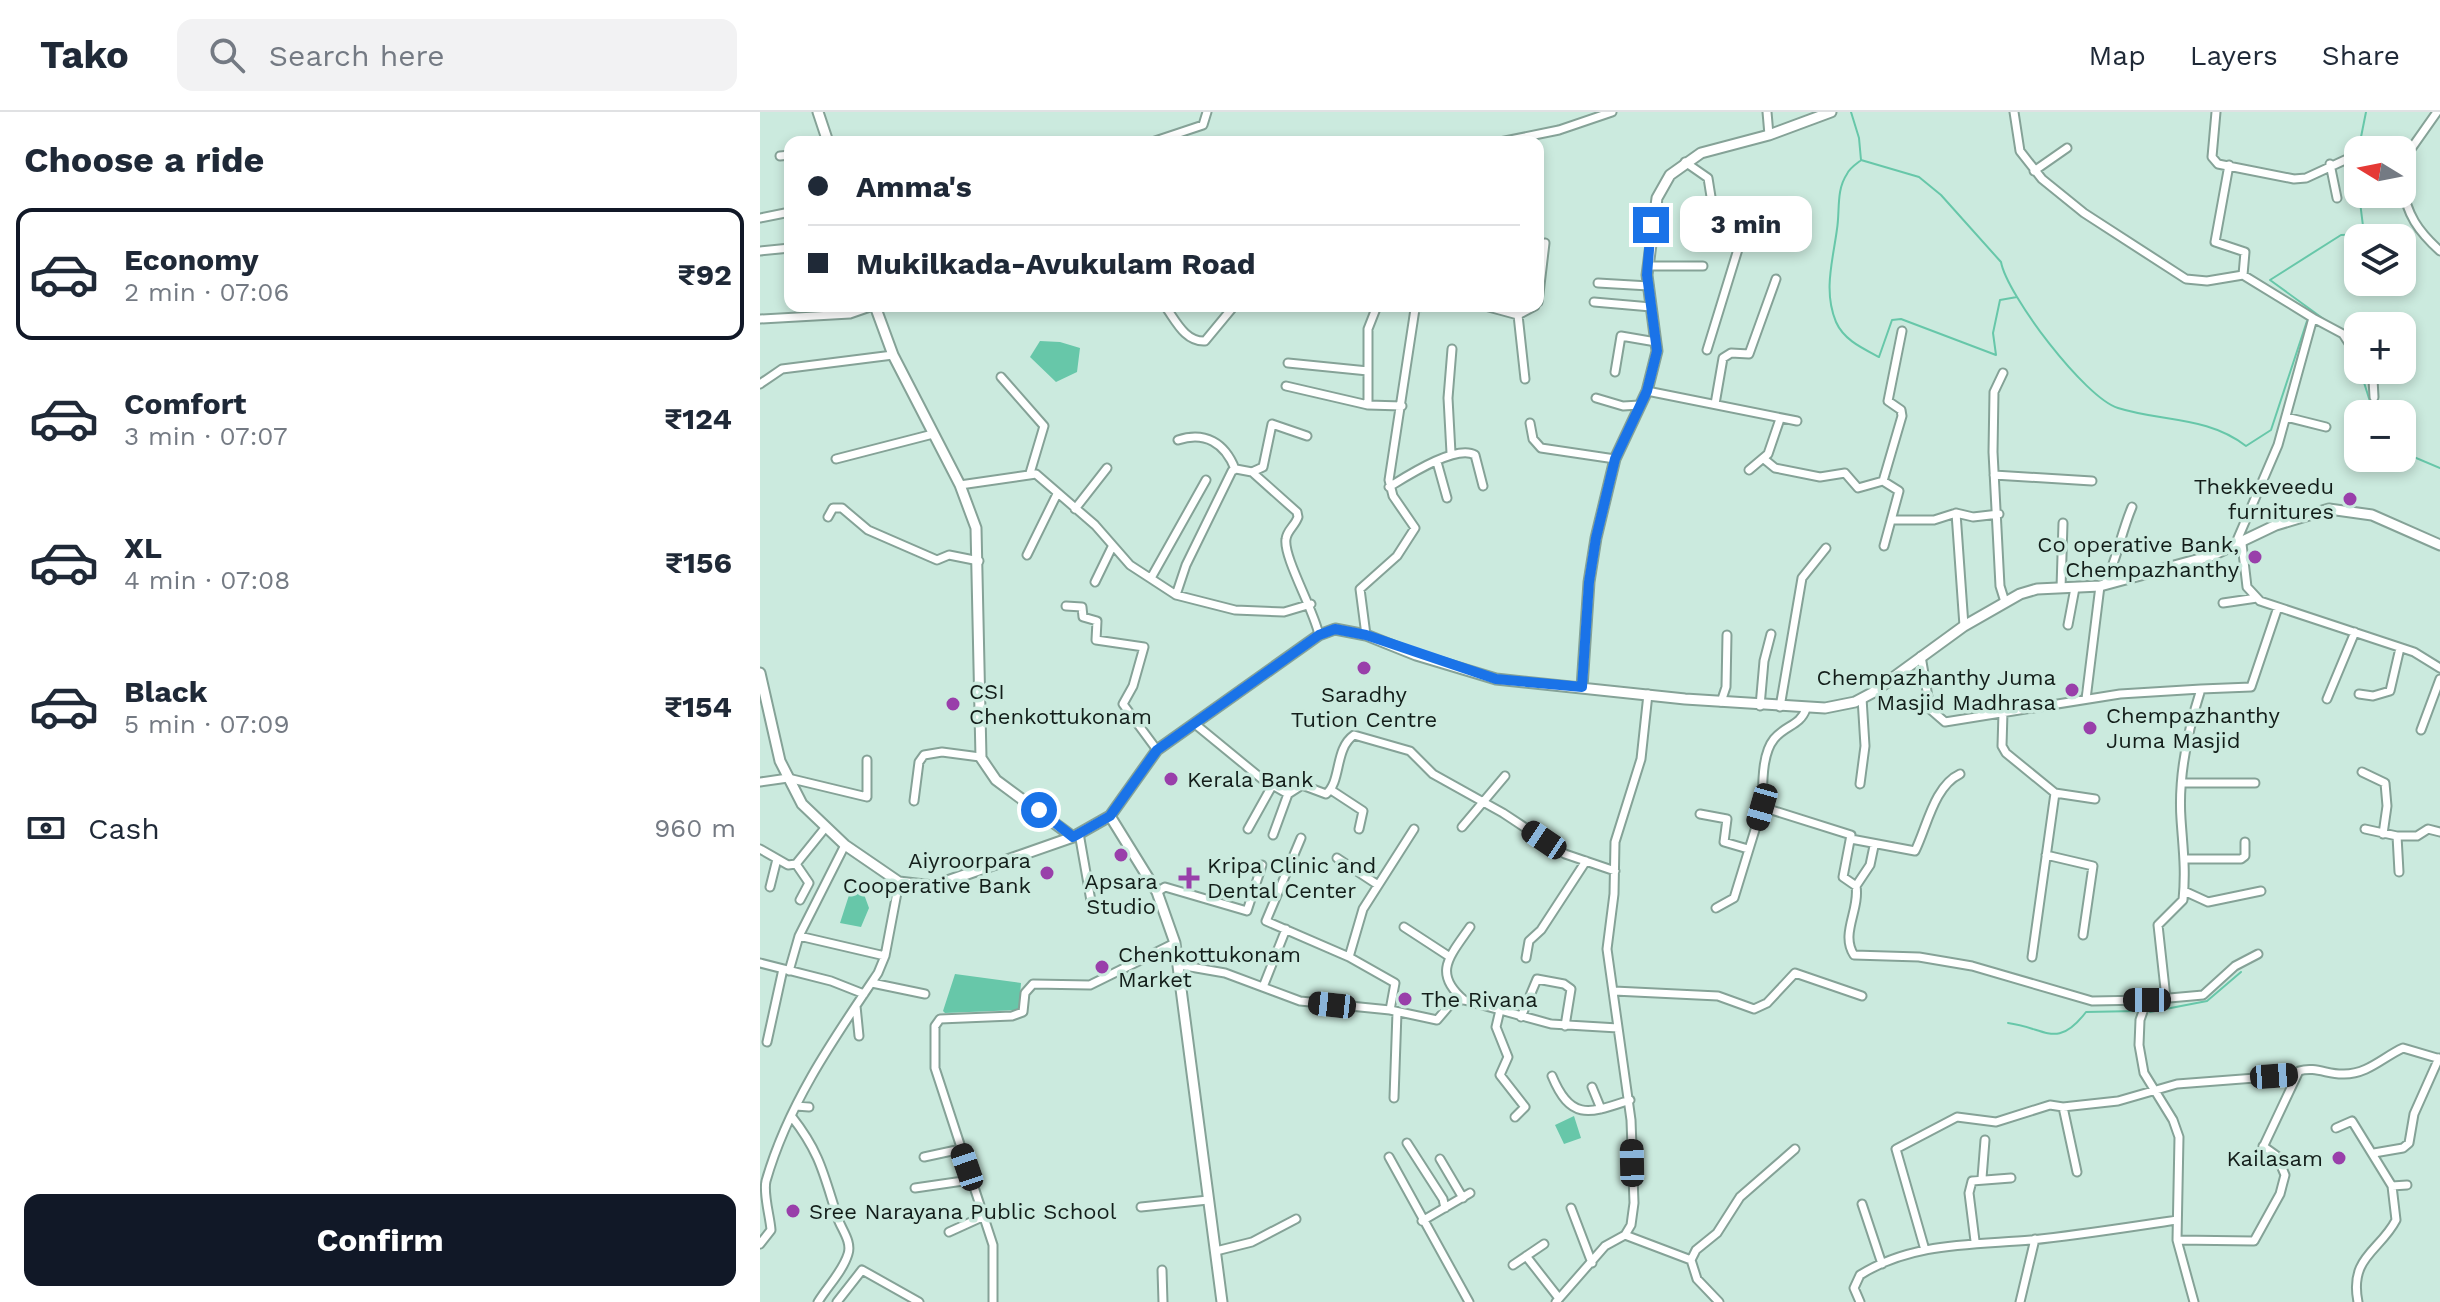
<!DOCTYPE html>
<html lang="en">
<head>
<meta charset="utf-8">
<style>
  body { margin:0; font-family:"Work Sans",sans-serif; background:#f2f2f3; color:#1f2937; height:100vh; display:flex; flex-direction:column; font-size:30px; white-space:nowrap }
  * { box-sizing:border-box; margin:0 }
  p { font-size:26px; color:#747a83 }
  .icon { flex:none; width:44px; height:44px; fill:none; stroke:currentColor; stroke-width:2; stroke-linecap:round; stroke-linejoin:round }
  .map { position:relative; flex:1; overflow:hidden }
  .details { display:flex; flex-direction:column; background:#fff; width:760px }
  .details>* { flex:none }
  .guide { position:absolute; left:24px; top:24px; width:760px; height:176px; border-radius:16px; box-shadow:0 4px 12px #0003; display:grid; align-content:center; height:176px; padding:0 24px; background:#fff }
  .needle { width:52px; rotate:280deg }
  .fabs { position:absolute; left:1584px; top:24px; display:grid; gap:16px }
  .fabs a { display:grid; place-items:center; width:72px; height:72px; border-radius:16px; background:#fff; box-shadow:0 4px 12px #0003; font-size:40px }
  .end { position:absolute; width:36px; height:36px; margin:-18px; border:10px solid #1a73e8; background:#fff; box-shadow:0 0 0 4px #fff }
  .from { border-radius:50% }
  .bubble { position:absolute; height:56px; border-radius:16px; background:#fff; box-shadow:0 4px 12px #0003; font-size:26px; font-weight:700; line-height:56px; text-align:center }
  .car { position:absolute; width:24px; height:48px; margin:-24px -12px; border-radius:10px; box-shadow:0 0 6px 2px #0007; background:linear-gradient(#222 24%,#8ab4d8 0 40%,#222 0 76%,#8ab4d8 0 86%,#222 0) }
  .guide b { display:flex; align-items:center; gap:28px; height:76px; font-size:30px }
  .guide b+b { border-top:2px solid #e0e1e3 }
  .guide i { width:20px; height:20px; background:#1f2937 }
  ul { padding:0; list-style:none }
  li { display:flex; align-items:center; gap:24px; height:132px; margin:0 16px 12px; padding:0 8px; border:4px solid transparent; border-radius:16px }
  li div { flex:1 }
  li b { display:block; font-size:30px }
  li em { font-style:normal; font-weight:700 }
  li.current { border-color:#111827 }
  li>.icon { width:72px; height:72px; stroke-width:1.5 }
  h2 { padding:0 24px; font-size:36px; line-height:96px }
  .pay { display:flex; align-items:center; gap:20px; height:88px; padding:0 24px; font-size:30px }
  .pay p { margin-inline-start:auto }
  .primary-button { display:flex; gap:16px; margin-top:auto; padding:16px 24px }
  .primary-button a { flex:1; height:92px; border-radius:16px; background:#111827; color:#fff; font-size:32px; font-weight:700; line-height:92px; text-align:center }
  header { display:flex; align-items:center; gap:48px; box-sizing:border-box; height:112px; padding:0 40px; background:#fff; border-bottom:2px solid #e0e1e3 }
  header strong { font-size:38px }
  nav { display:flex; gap:44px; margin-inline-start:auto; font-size:28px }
  .search { width:560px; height:72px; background:#f2f2f3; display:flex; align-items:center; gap:20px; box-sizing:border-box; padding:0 28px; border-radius:16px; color:#747a83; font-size:30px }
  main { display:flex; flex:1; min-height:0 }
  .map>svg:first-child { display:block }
  .water { fill:#67c7a9 }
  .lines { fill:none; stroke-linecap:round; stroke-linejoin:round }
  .stream { stroke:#67c7a9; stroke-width:2 }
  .minor-casing { stroke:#85a297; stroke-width:11 }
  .major-casing { stroke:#85a297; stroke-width:13 }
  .minor { stroke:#fff; stroke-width:7 }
  .major { stroke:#fff; stroke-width:9 }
  .route { stroke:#1a73e8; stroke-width:10 }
  .poi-dot { fill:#993faa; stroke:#cbeade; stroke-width:3 }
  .labels { text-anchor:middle; stroke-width:7; stroke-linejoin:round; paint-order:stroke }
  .poi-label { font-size:22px; fill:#131e1a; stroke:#cbeade; text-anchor:start }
</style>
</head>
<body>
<header>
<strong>Tako</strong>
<div class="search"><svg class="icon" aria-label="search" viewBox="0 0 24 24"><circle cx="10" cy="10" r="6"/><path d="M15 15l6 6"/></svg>Search here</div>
<nav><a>Map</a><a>Layers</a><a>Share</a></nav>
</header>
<main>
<section class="details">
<h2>Choose a ride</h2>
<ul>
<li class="current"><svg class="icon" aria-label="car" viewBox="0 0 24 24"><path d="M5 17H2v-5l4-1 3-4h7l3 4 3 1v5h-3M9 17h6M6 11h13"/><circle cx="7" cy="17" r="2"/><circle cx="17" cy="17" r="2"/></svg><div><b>Economy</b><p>2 min · 07:06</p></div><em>₹92</em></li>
<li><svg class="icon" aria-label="car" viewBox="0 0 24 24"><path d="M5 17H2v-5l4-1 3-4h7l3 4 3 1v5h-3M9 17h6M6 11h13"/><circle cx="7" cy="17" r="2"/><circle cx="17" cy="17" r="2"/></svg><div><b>Comfort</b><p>3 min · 07:07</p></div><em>₹124</em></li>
<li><svg class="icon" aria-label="car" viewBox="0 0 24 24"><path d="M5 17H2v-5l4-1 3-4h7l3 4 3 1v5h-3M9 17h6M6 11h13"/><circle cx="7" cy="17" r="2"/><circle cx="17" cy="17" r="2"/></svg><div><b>XL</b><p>4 min · 07:08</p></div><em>₹156</em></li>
<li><svg class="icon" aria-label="car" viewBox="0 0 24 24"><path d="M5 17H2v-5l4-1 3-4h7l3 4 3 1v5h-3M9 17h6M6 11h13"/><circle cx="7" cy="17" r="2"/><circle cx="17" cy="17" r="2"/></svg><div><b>Black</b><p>5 min · 07:09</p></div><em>₹154</em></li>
</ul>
<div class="pay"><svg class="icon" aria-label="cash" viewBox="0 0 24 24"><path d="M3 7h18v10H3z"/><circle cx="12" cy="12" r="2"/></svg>Cash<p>960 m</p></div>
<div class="primary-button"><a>Confirm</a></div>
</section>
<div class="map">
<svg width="1680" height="1190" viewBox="0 0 1680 1190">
  <rect width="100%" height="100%" fill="#cbeade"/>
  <path class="water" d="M280 229 300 230 320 236 317 260 296 270 270 245Z
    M101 774 109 796 101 815 80 811 91 777Z
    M195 862 261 871 259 898 185 901 183 899Z
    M814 1004 821 1026 804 1032 795 1013Z"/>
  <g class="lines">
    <path class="stream" d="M1091 0 1099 26 1101 48 1159 65 1181 83 1241 150C1247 183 1325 286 1358 296 1402 310 1447 304 1486 334L1511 318 1547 209
      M1599 35 1606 0
      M1100 49C1096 52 1089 57 1087 62 1076 78 1080 99 1077 117 1073 148 1063 179 1076 210 1084 228 1102 236 1119 245L1132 208 1141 207 1236 243 1233 221 1240 188 1257 185
      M1597 49 1598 72
      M1565 208 1510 168 1581 123 1604 122 1599 82
      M1589 237 1598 254
      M1600 258 1614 302
      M1642 340 1680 356
      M1390 900 1447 889 1481 860
      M1248 911C1286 916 1297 938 1326 900L1377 899"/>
    <g class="minor-casing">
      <path id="minor" d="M1007 0 1009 23
        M1254 0 1260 39 1282 67 1324 101 1426 167 1447 169 1483 163 1553 206 1518 333 1475 433
        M1456 0 1452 45 1458 52 1534 67 1546 66 1598 42
        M392 30 443 13 447 0
        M740 30 799 18 852 0
        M1625 38H1628
        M20 44 30 43
        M925 50 948 66 956 116 979 134 947 238
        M1570 52 1577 86
        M1469 53 1455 130 1485 140 1483 163
        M1274 59 1307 36
        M1642 63 1646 44 1677 0
        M1642 73C1647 103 1658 119 1680 139
        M0 106 30 100
        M0 139 30 136
        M888 154H943
        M838 171 889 174
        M778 190 785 131
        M834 190 891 195
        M405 194C416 209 425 230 445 229L474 194
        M725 194 758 203 775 194
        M653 195 672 194
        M758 203 765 267
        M1553 206 1583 222 1598 245
        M0 207 90 202 113 194
        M528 251 608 259
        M1606 258 1613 267 1614 285
        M855 260 861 224 896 230
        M1243 261 1234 280 1233 340 1240 474 1245 490
        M241 265 284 314 270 361
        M0 272 22 257 133 243
        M526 274 608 293 642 294
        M887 279 1037 309
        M836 286 863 294 880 293
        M955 292 963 246 971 241 989 242 1016 167
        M608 293V217L617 194
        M1526 305 1566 315
        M770 311 773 327 781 336 855 347
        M418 328C445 319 465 331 475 357
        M691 341 688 286 692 237
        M76 347 173 322
        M1004 347 1015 356 1060 365 1085 361 1098 376 1123 369
        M677 350 687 386
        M989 358 1008 342 1020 307
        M492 360 537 400 538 405C535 414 527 418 526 427 523 445 554 498 559 523
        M1234 363 1332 369
        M200 373 276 362 335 413 370 453 416 483 475 498 524 500 551 492
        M629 375C647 364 696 332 715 343L723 374
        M315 397 347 356
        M1196 401 1204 514
        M68 405 73 396H82L108 418 177 448 189 443 219 449
        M1131 408H1174L1196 401 1213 405 1239 402
        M1482 432 1487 475 1500 489 1654 540 1680 556
        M1124 434 1139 379 1123 369 1142 304 1141 298 1128 289 1142 219
        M267 443 297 382
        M391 466 446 368
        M335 470 352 435
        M1345 472C1357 447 1361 421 1372 395
        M1301 476 1303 411
        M416 483 426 453 472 359 476 357 492 360 503 355 512 312 547 324
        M1463 491 1497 486
        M306 494 322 495 323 505 337 509 336 528 384 535 373 574 363 592 397 638
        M1308 513 1315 476
        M606 523 600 477 637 444 655 416 633 384 629 368 655 197
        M1161 544 1170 597 1185 610 1360 582 1441 577C1428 618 1418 664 1421 707 1423 737 1426 758 1423 788L1398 813 1406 886
        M1441 577 1491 575 1518 495
        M1599 582 1613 584 1630 579 1640 536
        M1326 587 1340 474
        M1567 587 1595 520
        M961 590 966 575 967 523
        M1000 594 1004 549 1011 522
        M1020 595 1042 466 1066 436
        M1046 597C1040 614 1025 613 1014 627 1001 643 1003 675 1002 695L1091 723 1083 765 1096 774C1100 798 1080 822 1094 843L1159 845 1212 854 1332 889 1387 888
        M1243 600 1242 634 1246 641 1295 681 1272 845
        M435 612 502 667 528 682 542 673 566 682C582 669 574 637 594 623L650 639 673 662 743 701 805 742 855 759
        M1661 618 1680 567
        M1602 660 1625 671 1627 694 1623 722
        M0 670 28 666 107 685V648
        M1422 671H1495
        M1100 672 1105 634 1102 586
        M571 678 603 699 599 717
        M1295 681 1335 687
        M154 689 159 650 164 643 182 640 220 645
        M940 702 967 707 964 730 988 737
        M702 715 745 664
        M488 717 512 674
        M1605 717 1637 724
        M319 721 331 789
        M513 723 528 682
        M541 726 506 809 589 845
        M1091 727 1155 739C1167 715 1174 674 1200 662
        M0 737 28 753 36 752 65 716
        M1286 743 1333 754 1323 823
        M577 746 618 773
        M1427 747H1481L1485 744V730
        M36 752 49 771 40 788
        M1639 760 1637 724H1657L1668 717 1680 720
        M1096 774 1110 753 1114 734
        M10 775 17 747
        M1424 779 1448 790 1501 779
        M397 780 405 775 487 799 502 753
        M956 796 974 786 1002 695
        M644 815 690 845
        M39 824 125 844
        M766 846 769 829 781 818 826 749
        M0 851 71 869 104 882
        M419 853 465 861 540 889 630 898 677 908 694 888H704L791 912 858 916
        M29 859 39 824 85 733
        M112 871 165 882
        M503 875 526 817
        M854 879 958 884 994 897 1007 891 1035 861 1102 884
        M704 888C672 861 690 844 710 815
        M96 894 99 924
        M630 898 635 871 589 845 603 797 654 717
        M740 898 736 915 748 945 740 963 765 995 755 1005
        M761 905 777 867 804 872 811 877 805 914
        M7 930 23 857
        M792 964C811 1010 830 1001 870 988
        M832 975 841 997
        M634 986 637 900
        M36 994 49 995
        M1303 995 1317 1060
        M32 1005C61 1042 64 1064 78 1107 82 1118 92 1130 88 1142 83 1159 67 1175 58 1190
        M1576 1016 1592 1009 1632 1074 1636 1108C1620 1139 1589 1145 1598 1190
        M647 1031 683 1087 685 1096
        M1614 1041 1643 1036 1649 1031 1654 1002 1679 946
        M164 1045 201 1037
        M629 1045 709 1190
        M680 1047 703 1086
        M1497 1048 1539 959C1555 954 1569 963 1584 962 1608 962 1623 945 1643 936L1680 947
        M1222 1066 1225 1028
        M1632 1074 1647 1073
        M155 1076 210 1068
        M1102 1092 1122 1152
        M381 1095 448 1088
        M811 1096 832 1151
        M662 1109 710 1081
        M189 1120 222 1105
        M865 1123 871 1113 874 1091 871 1008 847 837 854 782 855 730 881 647 888 582
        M1417 1128 1494 1129 1520 1082 1525 1063 1517 1044 1503 1034
        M1215 1129 1209 1081 1212 1069 1251 1066
        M0 1132 11 1118C10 1104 3 1082 6 1069 28 992 74 926 118 861L125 844 139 770
        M1165 1138 1136 1037 1197 1005 1236 1010 1290 993 1303 995 1358 989 1417 972 1536 963
        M456 1139 492 1130 536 1107
        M766 1144 798 1185
        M931 1148 936 1138 957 1121 980 1085 1035 1037
        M753 1153 784 1132
        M402 1158 403 1190
        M77 1190 102 1158 159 1190
        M233 1190V1133L175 956V914L180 907 252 904 263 900 265 881 273 872 330 873 415 831
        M796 1190 845 1134 865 1123 931 1148 937 1167 959 1190
        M1100 1190 1094 1176 1100 1163C1152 1130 1213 1133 1271 1128 1320 1123 1369 1115 1417 1108
        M1260 1190 1275 1127
        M1434 1190 1417 1128 1419 1025 1413 1008 1384 961 1379 933 1380 908 1387 888 1443 883 1475 854 1498 842"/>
    </g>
    <g class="major-casing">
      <path id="major" d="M58 0 68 30
        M115 194 133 243 200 373 216 416 221 646 236 668 313 725
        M0 561 20 649 42 692 85 733 139 770 173 774 313 725 350 704 397 638 559 523 575 517 606 523 656 543 736 567 925 587 1065 596 1095 590 1112 581 1204 514 1260 482 1277 477 1340 474 1451 444 1516 413 1569 397 1612 403 1680 433
        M822 575 829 470 836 426 855 347 887 279 897 239 887 163 897 86 910 63 941 41 1009 23 1071 0
        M350 704 397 780 415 831 462 1190"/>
    </g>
    <use href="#minor" class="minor"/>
    <use href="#major" class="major"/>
  </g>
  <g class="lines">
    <path class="route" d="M279 698 313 725 350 704 397 638 559 523 575 517 606 523 736 567 822 575 829 470 836 426 855 347 887 279 897 239 887 163 891 113"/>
  </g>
  <g class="poi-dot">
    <circle cx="1590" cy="387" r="8"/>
    <circle cx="1495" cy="445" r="8"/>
    <circle cx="604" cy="556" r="8"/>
    <circle cx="1312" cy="578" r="8"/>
    <circle cx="193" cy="592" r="8"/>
    <circle cx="1330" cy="616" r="8"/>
    <circle cx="411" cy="667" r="8"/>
    <circle cx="361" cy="743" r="8"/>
    <circle cx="287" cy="761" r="8"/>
    <path d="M425 754h8v8h8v8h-8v8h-8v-8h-8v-8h8z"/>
    <circle cx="342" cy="855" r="8"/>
    <circle cx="645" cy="887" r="8"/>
    <circle cx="1579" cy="1046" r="8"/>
    <circle cx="33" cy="1099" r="8"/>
  </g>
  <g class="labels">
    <g class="poi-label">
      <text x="1574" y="382" text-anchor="end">Thekkeveedu<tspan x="1574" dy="25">furnitures</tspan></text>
      <text x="1479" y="440" text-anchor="end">Co operative Bank,<tspan x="1479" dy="25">Chempazhanthy</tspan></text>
      <text x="1296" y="573" text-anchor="end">Chempazhanthy Juma<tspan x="1296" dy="25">Masjid Madhrasa</tspan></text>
      <text x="209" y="587">CSI<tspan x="209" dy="25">Chenkottukonam</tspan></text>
      <text x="604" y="590" text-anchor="middle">Saradhy<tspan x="604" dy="25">Tution Centre</tspan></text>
      <text x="1346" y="611">Chempazhanthy<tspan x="1346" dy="25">Juma Masjid</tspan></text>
      <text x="427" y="675">Kerala Bank</text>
      <text x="271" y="756" text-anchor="end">Aiyroorpara<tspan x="271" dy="25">Cooperative Bank</tspan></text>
      <text x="447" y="761">Kripa Clinic and<tspan x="447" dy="25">Dental Center</tspan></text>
      <text x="361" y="777" text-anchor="middle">Apsara<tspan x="361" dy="25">Studio</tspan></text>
      <text x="358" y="850">Chenkottukonam<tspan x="358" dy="25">Market</tspan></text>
      <text x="661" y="895">The Rivana</text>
      <text x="1563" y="1054" text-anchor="end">Kailasam</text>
      <text x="49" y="1107">Sree Narayana Public School</text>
    </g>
  </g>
</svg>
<div class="fabs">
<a><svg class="needle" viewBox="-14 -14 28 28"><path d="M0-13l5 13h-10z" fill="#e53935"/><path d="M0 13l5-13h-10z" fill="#747a83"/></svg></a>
<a><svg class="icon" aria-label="layers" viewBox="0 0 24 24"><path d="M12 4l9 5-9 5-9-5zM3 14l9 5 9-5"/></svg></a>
<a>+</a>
<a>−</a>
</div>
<i class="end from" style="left:279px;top:698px"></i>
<i class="end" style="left:891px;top:113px"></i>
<div class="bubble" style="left:920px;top:84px;width:132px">3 min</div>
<i class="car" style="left:1002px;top:695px;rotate:196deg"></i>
<i class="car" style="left:784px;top:728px;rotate:304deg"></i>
<i class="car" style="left:1387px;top:888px;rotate:270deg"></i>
<i class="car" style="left:572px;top:893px;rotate:276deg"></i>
<i class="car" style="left:1514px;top:964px;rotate:86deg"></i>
<i class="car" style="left:872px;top:1051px;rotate:359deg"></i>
<i class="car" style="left:207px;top:1055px;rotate:341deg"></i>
<div class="guide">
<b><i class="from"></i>Amma's</b>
<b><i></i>Mukilkada-Avukulam Road</b>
</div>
</div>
</main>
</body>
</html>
